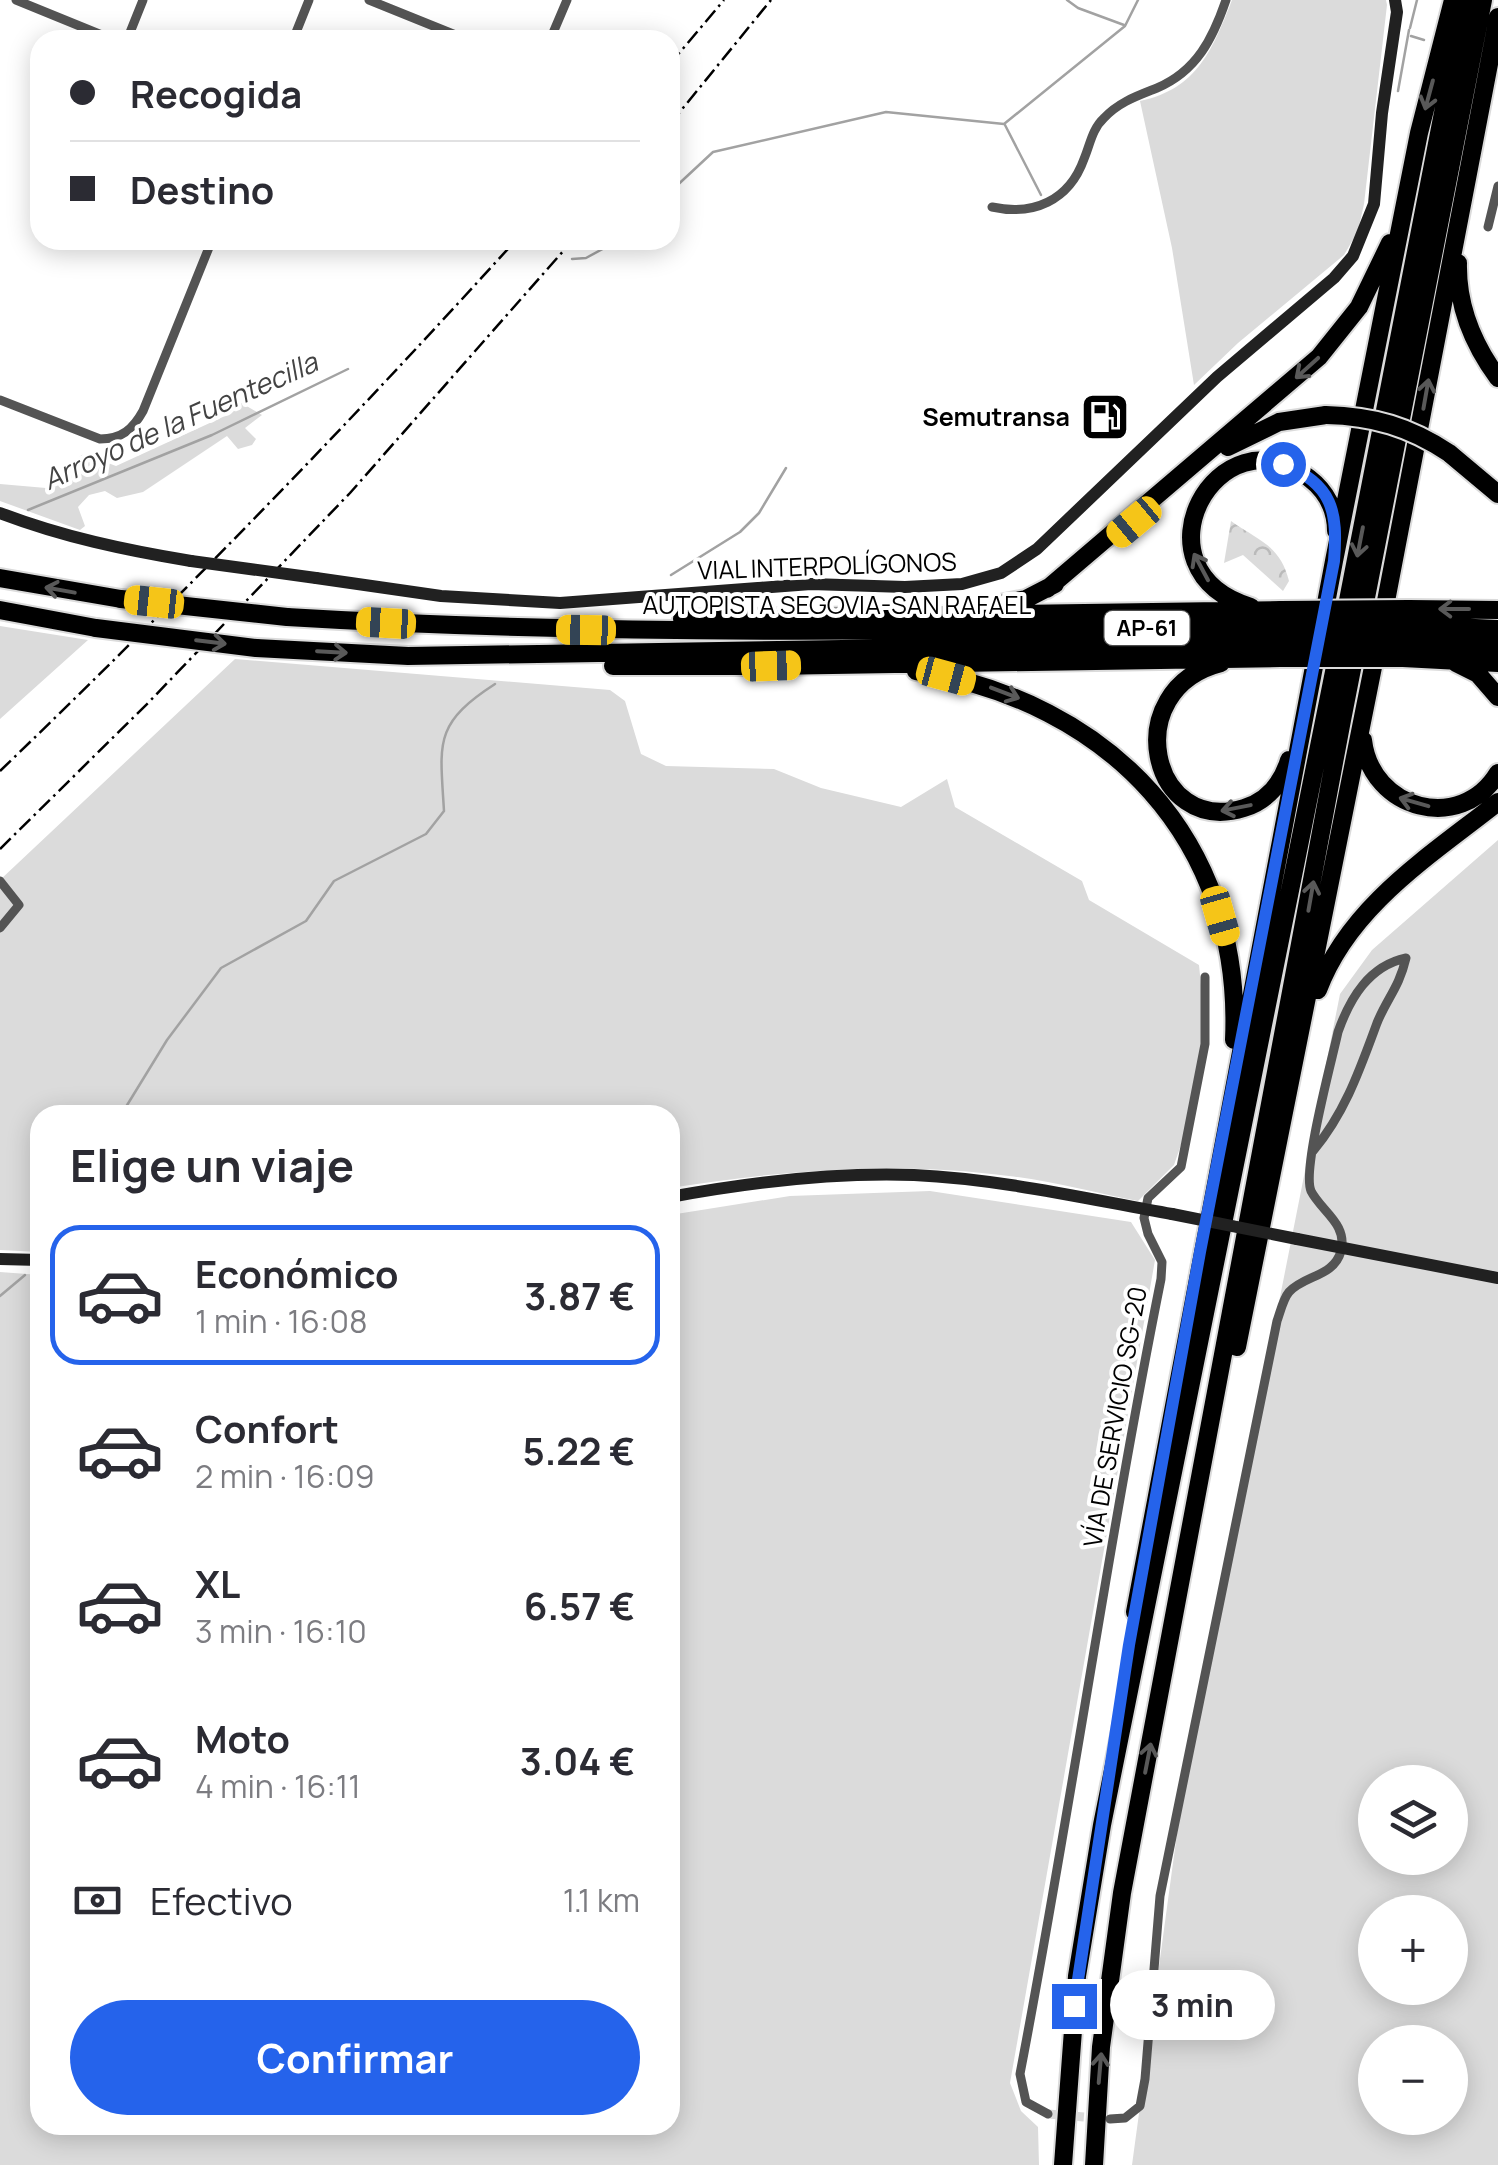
<!DOCTYPE html>
<html lang="es">
<head>
<meta charset="utf-8">
<style>
  body { margin:0; font-family:Manrope,sans-serif; background:#f2f2f3; color:#2b2b33; height:100vh; display:flex; flex-direction:column; font-size:38px; white-space:nowrap }
  * { box-sizing:border-box; margin:0 }
  p { font-size:32px; color:#7c7c81 }
  .icon { flex:none; width:55px; height:55px; fill:none; stroke:currentColor; stroke-width:2; stroke-linecap:round; stroke-linejoin:round }
  .map { position:relative; flex:1; overflow:hidden }
  .details { position:absolute; left:30px; top:1105px; width:650px; height:1030px; display:flex; flex-direction:column; background:#fff; border-radius:30px; box-shadow:0 5px 25px #0003 }
  .details>* { flex:none }
  .top-card { position:absolute; left:30px; top:30px; width:650px; height:220px; border-radius:30px; box-shadow:0 5px 25px #0003; display:grid; align-content:center; height:220px; padding:0 40px; background:#fff }
  .tools { position:absolute; left:1358px; top:1765px; display:grid; gap:20px }
  .tools a { display:grid; place-items:center; width:110px; height:110px; border-radius:50%; background:#fff; box-shadow:0 5px 25px #0003; font-size:50px }
  .end { position:absolute; width:45px; height:45px; margin:-22px; border:12px solid #2563eb; background:#fff; box-shadow:0 0 0 5px #fff }
  .from { border-radius:50% }
  .bubble { position:absolute; height:70px; border-radius:35px; background:#fff; box-shadow:0 5px 25px #0003; font-size:32px; font-weight:700; line-height:70px; text-align:center }
  .car { position:absolute; width:30px; height:60px; margin:-30px -15px; border-radius:12px; box-shadow:0 0 8px 2px #0007; background:linear-gradient(#f5c518 24%,#345 0 40%,#f5c518 0 76%,#345 0 86%,#f5c518 0) }
  .top-card b { display:flex; align-items:center; gap:35px; height:95px; font-size:38px }
  .top-card b+b { border-top:2px solid #e1e1e2 }
  .top-card i { width:25px; height:25px; background:#2b2b33 }
  ul { padding:0; list-style:none }
  li { display:flex; align-items:center; gap:30px; height:140px; margin:0 20px 15px; padding:0 20px; border:5px solid transparent; border-radius:30px }
  li div { flex:1 }
  li b { display:block; font-size:38px }
  li em { font-style:normal; font-weight:700 }
  li.selected { border-color:#2563eb }
  li>.icon { width:90px; height:90px; stroke-width:1.5 }
  h2 { padding:0 40px; font-size:45px; line-height:120px }
  .pay { display:flex; align-items:center; gap:25px; height:110px; padding:0 40px; font-size:38px }
  .pay p { margin-inline-start:auto }
  .action { display:flex; gap:20px; margin-top:auto; padding:20px 40px }
  .action a { flex:1; height:115px; border-radius:60px; background:#2563eb; color:#fff; font-size:40px; font-weight:700; line-height:115px; text-align:center }
  .map>svg:first-child { display:block }
  .grass { fill:#dbdbdb; fill-rule:evenodd }
  .forest { fill:url(#forest-crowns) }
  .lines { fill:none; stroke-linecap:round; stroke-linejoin:round }
  .stream { stroke:#a2a2a2; stroke-width:2.5 }
  .street-tunnel { stroke:#d9d9d9; stroke-width:9; stroke-dasharray:9 4.5; stroke-linecap:butt }
  .highway-casing { stroke:#dbdbdb; stroke-width:22 }
  .street { stroke:#545454; stroke-width:9 }
  .secondary { stroke:#212121; stroke-width:12 }
  .highway { stroke:#000; stroke-width:18 }
  .rail { stroke:#000; stroke-width:2.5; stroke-dasharray:15 5 2.5 5; stroke-linecap:butt }
  .highway-bridge-casing { stroke:#dbdbdb; stroke-width:22; stroke-linecap:butt }
  .secondary-bridge { stroke:#212121; stroke-width:12 }
  .highway-bridge { stroke:#000; stroke-width:18 }
  .oneway { stroke:#595959 }
  .route { stroke:#2563eb; stroke-width:12 }
  .labels { text-anchor:middle; stroke-width:8; stroke-linejoin:round; paint-order:stroke }
  .shield { fill:#fff; stroke:#4c4c4c; stroke-width:2.5 }
  .shield-label { font-size:22px; font-weight:bold; fill:#000 }
  .poi-label { font-size:25px; font-weight:bold; fill:#000; stroke:#fff; text-anchor:end }
  .street-label { font-size:25px; fill:#000; stroke:#fff }
  .water-label { font-size:28px; font-style:italic; fill:#434343; stroke:#fff }
</style>
</head>
<body>
<div class="map">
<svg width="1498" height="2165" viewBox="0 0 1498 2165">
  <defs>
    <pattern id="forest-crowns" width="20" height="18" patternUnits="userSpaceOnUse" patternTransform="scale(2.5)"><rect width="20" height="18" fill="#dbdbdb"/><path d="M2 6a3 3 0 1 1 6 0M12 15a3 3 0 1 1 6 0" fill="none" stroke="#bababa"/></pattern>
  </defs>
  <rect width="100%" height="100%" fill="#fff"/>
  <path class="grass" d="M1232 0H1386L1387 5 1364 204 1358 231 1344 255 1238 343 1194 385 1172 248 1140 101C1198 89 1213 48 1232 0Z
    M238 401 262 415 245 428 256 439 252 445 238 449 227 436 143 492 117 498 105 491 89 495 78 507 85 526 80 530 0 501V484L46 488 68 463 84 454 116 466 225 416Z
    M0 626 88 640 0 719Z
    M235 659 610 690 625 701 641 754 666 766 774 769 821 788 901 807 947 779 955 807 1082 881 1089 900 1199 965 1205 1025 1183 1139 1174 1165 1138 1201C1095 1193 1052 1181 1009 1176 896 1161 782 1170 670 1188V1115H40V1252L0 1250V880Z
    M1498 840V2165H1132L1184 1782 1340 994 1372 950ZM1375 1782H1450V1858H1375ZM1375 1912H1450V1988H1375ZM1375 2042H1450V2118H1375Z
    M930 1191 1131 1222 1155 1260 1010 2083 1021 2111 1038 2127 1039 2165H0V1272L40 1275V2125H670V1215L790 1196Z"/>
  <path class="forest" d="M1231 521C1259 541 1280 545 1289 581L1283 591 1243 555 1224 563Z"/>
  <g class="lines">
    <path class="stream" d="M1067 0 1078 8 1124 25
      M1410 28 1417 0
      M1411 36 1424 40
      M1398 91 1409 30
      M1005 125 1041 195
      M670 192 713 152 886 112 1004 124 1125 26 1138 0
      M572 259 586 258 619 240
      M28 510 212 435 348 369
      M671 575 740 532 759 513 786 468
      M121 1115 167 1040 221 968 306 921 334 881 426 834 444 811C440 743 433 724 495 684
      M37 1251 40 1247
      M0 1296 25 1275"/>
    <path class="street-tunnel" d="M1048 2114 1097 2118"/>
    <g class="highway-casing">
      <path id="highway" d="M1458 263C1457 306 1473 344 1498 378
        M1228 447 1279 422 1326 415
        M1449 453 1498 494
        M0 578 121 599
        M1047 589 1319 357 1359 307 1390 243
        M995 605 1026 599 1055 584
        M1251 607C1128 570 1218 407 1309 478 1326 491 1336 510 1336 531
        M1409 609 1498 610
        M0 610 96 628
        M287 617C618 637 950 631 1282 625
        M682 619 1281 610
        M1344 621 1465 0
        M1382 622 1498 17
        M1408 625 1498 629
        M1404 641 1498 645
        M256 648 408 656 1281 642
        M1403 658 1498 663
        M1221 663C1118 689 1150 837 1244 808 1267 801 1282 783 1289 760
        M1456 663 1478 674 1498 697
        M613 666H771L1280 658
        M916 671C1109 701 1243 840 1234 1040
        M1363 740C1371 810 1461 834 1498 773
        M1318 990C1349 906 1431 855 1498 802
        M1237 1347 1377 647
        M1135 1612 1334 561 1419 133 1453 0
        M1063 2165 1077 1976 1102 1825 1339 647
        M1094 2165 1101 2047 1122 1893 1342 720 1483 0"/>
    </g>
    <path class="street" d="M16 0 114 40
      M369 0 468 40
      M127 40 143 0
      M293 40 309 0
      M550 40 567 0
      M992 207C1033 216 1069 201 1084 159 1090 145 1092 129 1104 118 1119 102 1137 96 1157 88 1197 71 1213 38 1226 0
      M1488 227 1498 186
      M0 400 100 439C122 439 133 429 143 411L212 240
      M0 881 19 905 0 928
      M1048 2114 1026 2102 1020 2074C1071 1809 1108 1543 1161 1279L1162 1262 1148 1234 1144 1218 1148 1198 1181 1167 1205 1044V977
      M1110 2119 1125 2118 1140 2106 1145 2079 1160 1896 1277 1321C1280 1313 1283 1299 1289 1292 1304 1275 1334 1277 1341 1251 1348 1224 1321 1211 1311 1191 1302 1170 1332 1060 1338 1032 1350 998 1369 966 1406 958 1399 988 1387 998 1377 1023 1360 1069 1345 1113 1313 1151"/>
    <path class="secondary" d="M0 513C63 537 125 550 191 561
      M316 578 441 596 560 603 811 584 905 587 962 584 1001 573 1037 549 1217 377 1334 278 1353 256 1374 204 1382 113 1397 12 1395 0
      M670 1197C751 1182 832 1172 914 1175 1001 1179 1087 1199 1172 1214
      M1297 1239 1498 1278
      M0 1259 40 1260"/>
    <use href="#highway" class="highway"/>
    <path class="rail" d="M670 64 724 0
      M670 124 771 0
      M0 771C178 600 350 423 516 240
      M0 849 148 703 350 493 573 240"/>
    <g class="highway-bridge-casing">
      <path id="highway-bridge" d="M1326 415C1373 416 1410 427 1449 453
        M121 599 287 617
        M1281 610 1409 609
        M1282 625H1408
        M96 628 256 648
        M1281 642 1404 641
        M1280 658H1403"/>
    </g>
    <path class="secondary-bridge" d="M191 561 316 578
      M1172 1214 1297 1239"/>
    <use href="#highway-bridge" class="highway-bridge"/>
  </g>
  <defs><path id="oneway-shaft" d="M-6 0H5M1.5-3L5.5 0L1.5 3" fill="none" stroke-width="1.6" stroke-linecap="round" stroke-linejoin="round" transform="scale(2.5)"/></defs>
  <g class="oneway">
    <use href="#oneway-shaft" transform="translate(1429 95) rotate(105)"/>
    <use href="#oneway-shaft" transform="translate(1307 368) rotate(138)"/>
    <use href="#oneway-shaft" transform="translate(1426 394) rotate(-80)"/>
    <use href="#oneway-shaft" transform="translate(1360 542) rotate(101)"/>
    <use href="#oneway-shaft" transform="translate(1201 567) rotate(-118)"/>
    <use href="#oneway-shaft" transform="translate(60 590) rotate(-170)"/>
    <use href="#oneway-shaft" transform="translate(1454 609) rotate(-180)"/>
    <use href="#oneway-shaft" transform="translate(211 642) rotate(7)"/>
    <use href="#oneway-shaft" transform="translate(332 652) rotate(3)"/>
    <use href="#oneway-shaft" transform="translate(1005 693) rotate(21)"/>
    <use href="#oneway-shaft" transform="translate(1414 802) rotate(-164)"/>
    <use href="#oneway-shaft" transform="translate(1236 808) rotate(169)"/>
    <use href="#oneway-shaft" transform="translate(1311 896) rotate(-80)"/>
    <use href="#oneway-shaft" transform="translate(1148 1758) rotate(-79)"/>
    <use href="#oneway-shaft" transform="translate(1100 2068) rotate(-85)"/>
  </g>
  <g class="lines">
    <path class="route" d="M1074 2006 1129 1645 1200 1252 1334 561C1338 512 1333 484 1283 464"/>
  </g>
  <defs>
    <g id="fuel-square" transform="scale(2.5)"><rect x="-9" y="-9" width="18" height="18" rx="4" fill="#000" stroke="#fff"/><path d="M-5.5-6h7V0h2V4h1.3V-2.5L3-4.5l.8-.8L6-3V5H2.5V1h-1V6h-7ZM-4.2-4.7v3.2H.2V-4.7Z" fill="#fff"/></g>
  </defs>
  <g fill-rule="evenodd">
    <use href="#fuel-square" x="1105" y="417"/>
  </g>
  <g class="labels">
    <rect class="shield" x="1104.5" y="611" width="85" height="34" rx="8"/>
    <g class="shield-label">
      <text x="1147" y="636">AP-61</text>
    </g>
    <g class="poi-label">
      <text x="1070" y="426">Semutransa</text>
    </g>
    <g class="street-label">
      <text transform="translate(827 566) rotate(-2)" y="9">VIAL INTERPOLÍGONOS</text>
      <text x="837" y="614">AUTOPISTA SEGOVIA-SAN RAFAEL</text>
      <text transform="translate(1115 1417) rotate(-80)" y="9">VÍA DE SERVICIO SG-20</text>
    </g>
    <g class="water-label">
      <text transform="translate(180 421) rotate(-24)" y="10">Arroyo de la Fuentecilla</text>
    </g>
  </g>
</svg>
<div class="tools">
<a><svg class="icon" aria-label="layers" viewBox="0 0 24 24"><path d="M12 4l9 5-9 5-9-5zM3 14l9 5 9-5"/></svg></a>
<a>+</a>
<a>−</a>
</div>
<i class="end from" style="left:1283px;top:464px"></i>
<i class="end" style="left:1074px;top:2006px"></i>
<div class="bubble" style="left:1110px;top:1970px;width:165px">3 min</div>
<i class="car" style="left:1134px;top:522px;rotate:230deg"></i>
<i class="car" style="left:154px;top:602px;rotate:276deg"></i>
<i class="car" style="left:386px;top:623px;rotate:273deg"></i>
<i class="car" style="left:586px;top:630px;rotate:271deg"></i>
<i class="car" style="left:771px;top:666px;rotate:88deg"></i>
<i class="car" style="left:946px;top:676px;rotate:105deg"></i>
<i class="car" style="left:1220px;top:916px;rotate:164deg"></i>
<div class="top-card">
<b><i class="from"></i>Recogida</b>
<b><i></i>Destino</b>
</div>
<section class="details">
<h2>Elige un viaje</h2>
<ul>
<li class="selected"><svg class="icon" aria-label="car" viewBox="0 0 24 24"><path d="M5 17H2v-5l4-1 3-4h7l3 4 3 1v5h-3M9 17h6M6 11h13"/><circle cx="7" cy="17" r="2"/><circle cx="17" cy="17" r="2"/></svg><div><b>Económico</b><p>1 min · 16:08</p></div><em>3.87 €</em></li>
<li><svg class="icon" aria-label="car" viewBox="0 0 24 24"><path d="M5 17H2v-5l4-1 3-4h7l3 4 3 1v5h-3M9 17h6M6 11h13"/><circle cx="7" cy="17" r="2"/><circle cx="17" cy="17" r="2"/></svg><div><b>Confort</b><p>2 min · 16:09</p></div><em>5.22 €</em></li>
<li><svg class="icon" aria-label="car" viewBox="0 0 24 24"><path d="M5 17H2v-5l4-1 3-4h7l3 4 3 1v5h-3M9 17h6M6 11h13"/><circle cx="7" cy="17" r="2"/><circle cx="17" cy="17" r="2"/></svg><div><b>XL</b><p>3 min · 16:10</p></div><em>6.57 €</em></li>
<li><svg class="icon" aria-label="car" viewBox="0 0 24 24"><path d="M5 17H2v-5l4-1 3-4h7l3 4 3 1v5h-3M9 17h6M6 11h13"/><circle cx="7" cy="17" r="2"/><circle cx="17" cy="17" r="2"/></svg><div><b>Moto</b><p>4 min · 16:11</p></div><em>3.04 €</em></li>
</ul>
<div class="pay"><svg class="icon" aria-label="cash" viewBox="0 0 24 24"><path d="M3 7h18v10H3z"/><circle cx="12" cy="12" r="2"/></svg>Efectivo<p>1.1 km</p></div>
<div class="action"><a>Confirmar</a></div>
</section>
</div>
</body>
</html>
